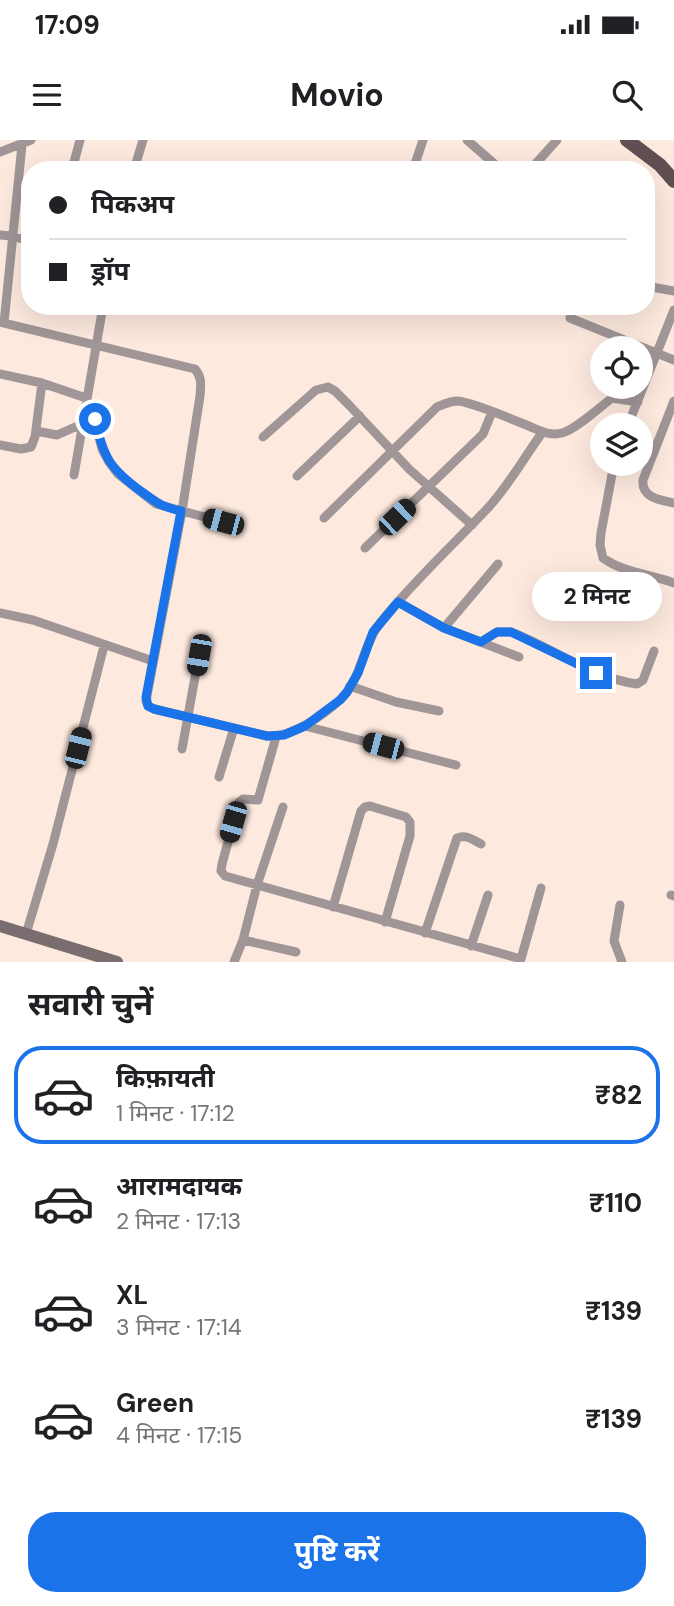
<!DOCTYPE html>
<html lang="hi">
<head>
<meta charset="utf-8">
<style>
  body { margin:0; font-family:"DM Sans","Noto Sans Devanagari",sans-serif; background:#f6f6f6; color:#202124; height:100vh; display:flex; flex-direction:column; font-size:26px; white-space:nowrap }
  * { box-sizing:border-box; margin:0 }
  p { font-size:23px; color:#757577 }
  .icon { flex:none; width:38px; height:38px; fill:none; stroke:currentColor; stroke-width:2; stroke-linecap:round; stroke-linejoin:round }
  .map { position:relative; height:822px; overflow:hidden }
  .panel { display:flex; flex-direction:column; background:#fff; flex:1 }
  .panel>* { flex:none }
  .hud { position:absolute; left:21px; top:21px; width:634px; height:154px; border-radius:28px; box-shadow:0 7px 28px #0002; display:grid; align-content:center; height:154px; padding:0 28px; background:#fff }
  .tools { position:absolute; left:590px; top:196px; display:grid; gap:14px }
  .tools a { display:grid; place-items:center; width:63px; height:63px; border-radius:50%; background:#fff; box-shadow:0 7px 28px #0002; font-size:35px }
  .end { position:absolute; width:32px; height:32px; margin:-16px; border:9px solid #1a73e8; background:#fff; box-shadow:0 0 0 4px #fff }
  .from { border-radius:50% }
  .bubble { position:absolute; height:49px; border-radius:24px; background:#fff; box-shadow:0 7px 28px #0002; font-size:23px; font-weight:700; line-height:49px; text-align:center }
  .car { position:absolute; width:21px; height:42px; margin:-21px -10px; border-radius:9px; box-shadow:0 0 5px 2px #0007; background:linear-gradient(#222 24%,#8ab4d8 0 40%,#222 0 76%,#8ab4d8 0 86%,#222 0) }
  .hud b { display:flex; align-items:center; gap:24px; height:66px; font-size:26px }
  .hud b+b { border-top:2px solid #e0e0e0 }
  .hud i { width:18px; height:18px; background:#202124 }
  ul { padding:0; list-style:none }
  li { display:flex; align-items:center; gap:21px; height:98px; margin:0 14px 10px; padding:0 14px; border:4px solid transparent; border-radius:28px }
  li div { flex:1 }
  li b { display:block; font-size:26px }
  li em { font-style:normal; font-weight:700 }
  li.on { border-color:#1a73e8 }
  li>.icon { width:63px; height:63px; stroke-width:1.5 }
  h2 { padding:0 28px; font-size:32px; line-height:84px }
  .primary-button { display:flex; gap:14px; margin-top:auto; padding:14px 28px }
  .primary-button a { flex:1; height:80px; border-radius:28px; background:#1a73e8; color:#fff; font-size:28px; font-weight:700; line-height:80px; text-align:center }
  .status { display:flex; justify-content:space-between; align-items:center; height:49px; padding:0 35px; background:#fff; direction:ltr }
  .status svg { height:19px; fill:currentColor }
  header { display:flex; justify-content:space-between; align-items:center; height:91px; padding:0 28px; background:#fff; font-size:32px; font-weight:700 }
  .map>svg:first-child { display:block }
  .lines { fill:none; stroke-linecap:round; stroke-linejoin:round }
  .street { stroke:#a09698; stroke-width:9 }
  .secondary { stroke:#7a6d6f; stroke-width:12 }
  .primary { stroke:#604f53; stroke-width:14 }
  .route { stroke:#1a73e8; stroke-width:9 }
</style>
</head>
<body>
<div class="status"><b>17:09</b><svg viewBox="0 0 49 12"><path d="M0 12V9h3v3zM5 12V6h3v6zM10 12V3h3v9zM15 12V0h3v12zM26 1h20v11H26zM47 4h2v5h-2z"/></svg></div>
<header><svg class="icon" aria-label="menu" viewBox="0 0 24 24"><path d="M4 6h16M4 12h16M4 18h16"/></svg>Movio<svg class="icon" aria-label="search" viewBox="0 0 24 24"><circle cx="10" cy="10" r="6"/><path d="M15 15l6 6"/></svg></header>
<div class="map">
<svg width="674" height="822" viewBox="0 0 674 822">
  <rect width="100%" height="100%" fill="#fde9de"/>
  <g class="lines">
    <path class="street" d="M467 0 498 27
      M0 12 31 0
      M72 30 80 0
      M134 30 143 0
      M413 30 423 0
      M530 30 557 0
      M0 95 11 96 30 101
      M646 146 674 151
      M570 178 674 220
      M0 182 195 229C202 237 201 245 200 256L182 371 146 561 148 566 154 569 267 596C290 599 325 574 341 559 362 538 362 506 380 483 412 443 450 408 486 370 508 347 523 319 542 293
      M4 183 22 5
      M0 234 42 243 86 258 91 266 102 309 109 322 118 334 156 364 223 382
      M674 261 643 340C641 358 661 360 674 363
      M628 285 674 170
      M36 291 57 295 82 284
      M263 297 316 250 328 247 335 251 349 265 409 329 472 385
      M0 305 21 309 31 307 35 297 42 243
      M614 324 601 393 600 405 603 418C624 433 650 434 674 443
      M74 335 103 166
      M297 336 360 276
      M324 378 437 267C444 264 450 261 458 261 475 263 514 280 531 287 541 291 550 296 562 293 575 290 600 267 612 258L638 262
      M365 408 483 294 492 272
      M398 462 444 488 519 517
      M0 473 33 480 153 521
      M444 488 498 424
      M481 502 497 492H511C553 508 592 538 637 544L643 540 654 511
      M350 546 396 562 439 571
      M305 586 456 625
      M276 597 258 660 243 659 239 662 222 724 221 731 225 736 521 819 541 748
      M182 609 199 515
      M219 637 234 588
      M671 755 674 756
      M620 765 614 801 622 822
      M333 767 361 671 365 667 370 666 406 677 410 682V696L385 782
      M425 793 457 698C466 694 473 700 481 704
      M26 794 53 704 104 506
      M243 800 296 812
      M471 806 488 755
      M234 822 243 800 257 745 283 667"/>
    <path class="secondary" d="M0 786 117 822"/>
    <path class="primary" d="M627 0 660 25 674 41"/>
  </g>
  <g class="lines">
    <path class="route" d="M95 279C103 317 110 329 142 352 159 364 160 366 181 371L146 557 148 566 154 569 267 596 284 595 305 586 340 560 347 552 358 533 373 492 398 462 444 488 481 502 497 492H511L596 533"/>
  </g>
</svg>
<div class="tools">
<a><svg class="icon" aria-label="locate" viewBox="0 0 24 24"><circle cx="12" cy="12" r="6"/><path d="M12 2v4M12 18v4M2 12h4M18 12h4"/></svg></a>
<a><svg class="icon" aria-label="layers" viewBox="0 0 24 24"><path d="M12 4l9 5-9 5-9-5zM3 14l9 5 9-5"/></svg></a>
</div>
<i class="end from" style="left:95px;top:279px"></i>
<i class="end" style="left:596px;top:533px"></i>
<div class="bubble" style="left:532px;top:432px;width:130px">2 मिनट</div>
<i class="car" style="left:397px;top:377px;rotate:46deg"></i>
<i class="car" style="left:223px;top:382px;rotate:285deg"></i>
<i class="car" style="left:199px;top:515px;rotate:190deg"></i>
<i class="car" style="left:383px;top:606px;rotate:285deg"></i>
<i class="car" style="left:78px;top:608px;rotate:14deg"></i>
<i class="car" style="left:233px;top:682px;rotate:196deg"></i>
<div class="hud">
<b><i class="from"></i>पिकअप</b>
<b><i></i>ड्रॉप</b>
</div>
</div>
<section class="panel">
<h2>सवारी चुनें</h2>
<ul>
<li class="on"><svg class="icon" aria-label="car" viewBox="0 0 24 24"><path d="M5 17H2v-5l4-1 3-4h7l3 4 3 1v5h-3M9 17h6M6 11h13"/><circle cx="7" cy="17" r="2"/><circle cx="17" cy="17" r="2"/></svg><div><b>किफ़ायती</b><p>1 मिनट · 17:12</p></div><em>₹82</em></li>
<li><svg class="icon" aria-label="car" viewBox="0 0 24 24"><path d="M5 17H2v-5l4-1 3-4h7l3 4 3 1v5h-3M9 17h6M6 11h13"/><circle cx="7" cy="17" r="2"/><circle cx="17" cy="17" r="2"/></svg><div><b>आरामदायक</b><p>2 मिनट · 17:13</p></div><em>₹110</em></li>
<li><svg class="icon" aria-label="car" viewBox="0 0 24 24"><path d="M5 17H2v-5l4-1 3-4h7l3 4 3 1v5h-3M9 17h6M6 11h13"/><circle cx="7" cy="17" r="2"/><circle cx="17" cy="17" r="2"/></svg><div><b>XL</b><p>3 मिनट · 17:14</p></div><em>₹139</em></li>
<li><svg class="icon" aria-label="car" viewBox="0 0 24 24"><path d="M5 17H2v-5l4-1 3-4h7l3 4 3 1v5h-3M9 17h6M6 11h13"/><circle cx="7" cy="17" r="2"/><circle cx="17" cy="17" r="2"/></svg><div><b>Green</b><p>4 मिनट · 17:15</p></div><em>₹139</em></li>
</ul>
<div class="primary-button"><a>पुष्टि करें</a></div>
</section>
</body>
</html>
